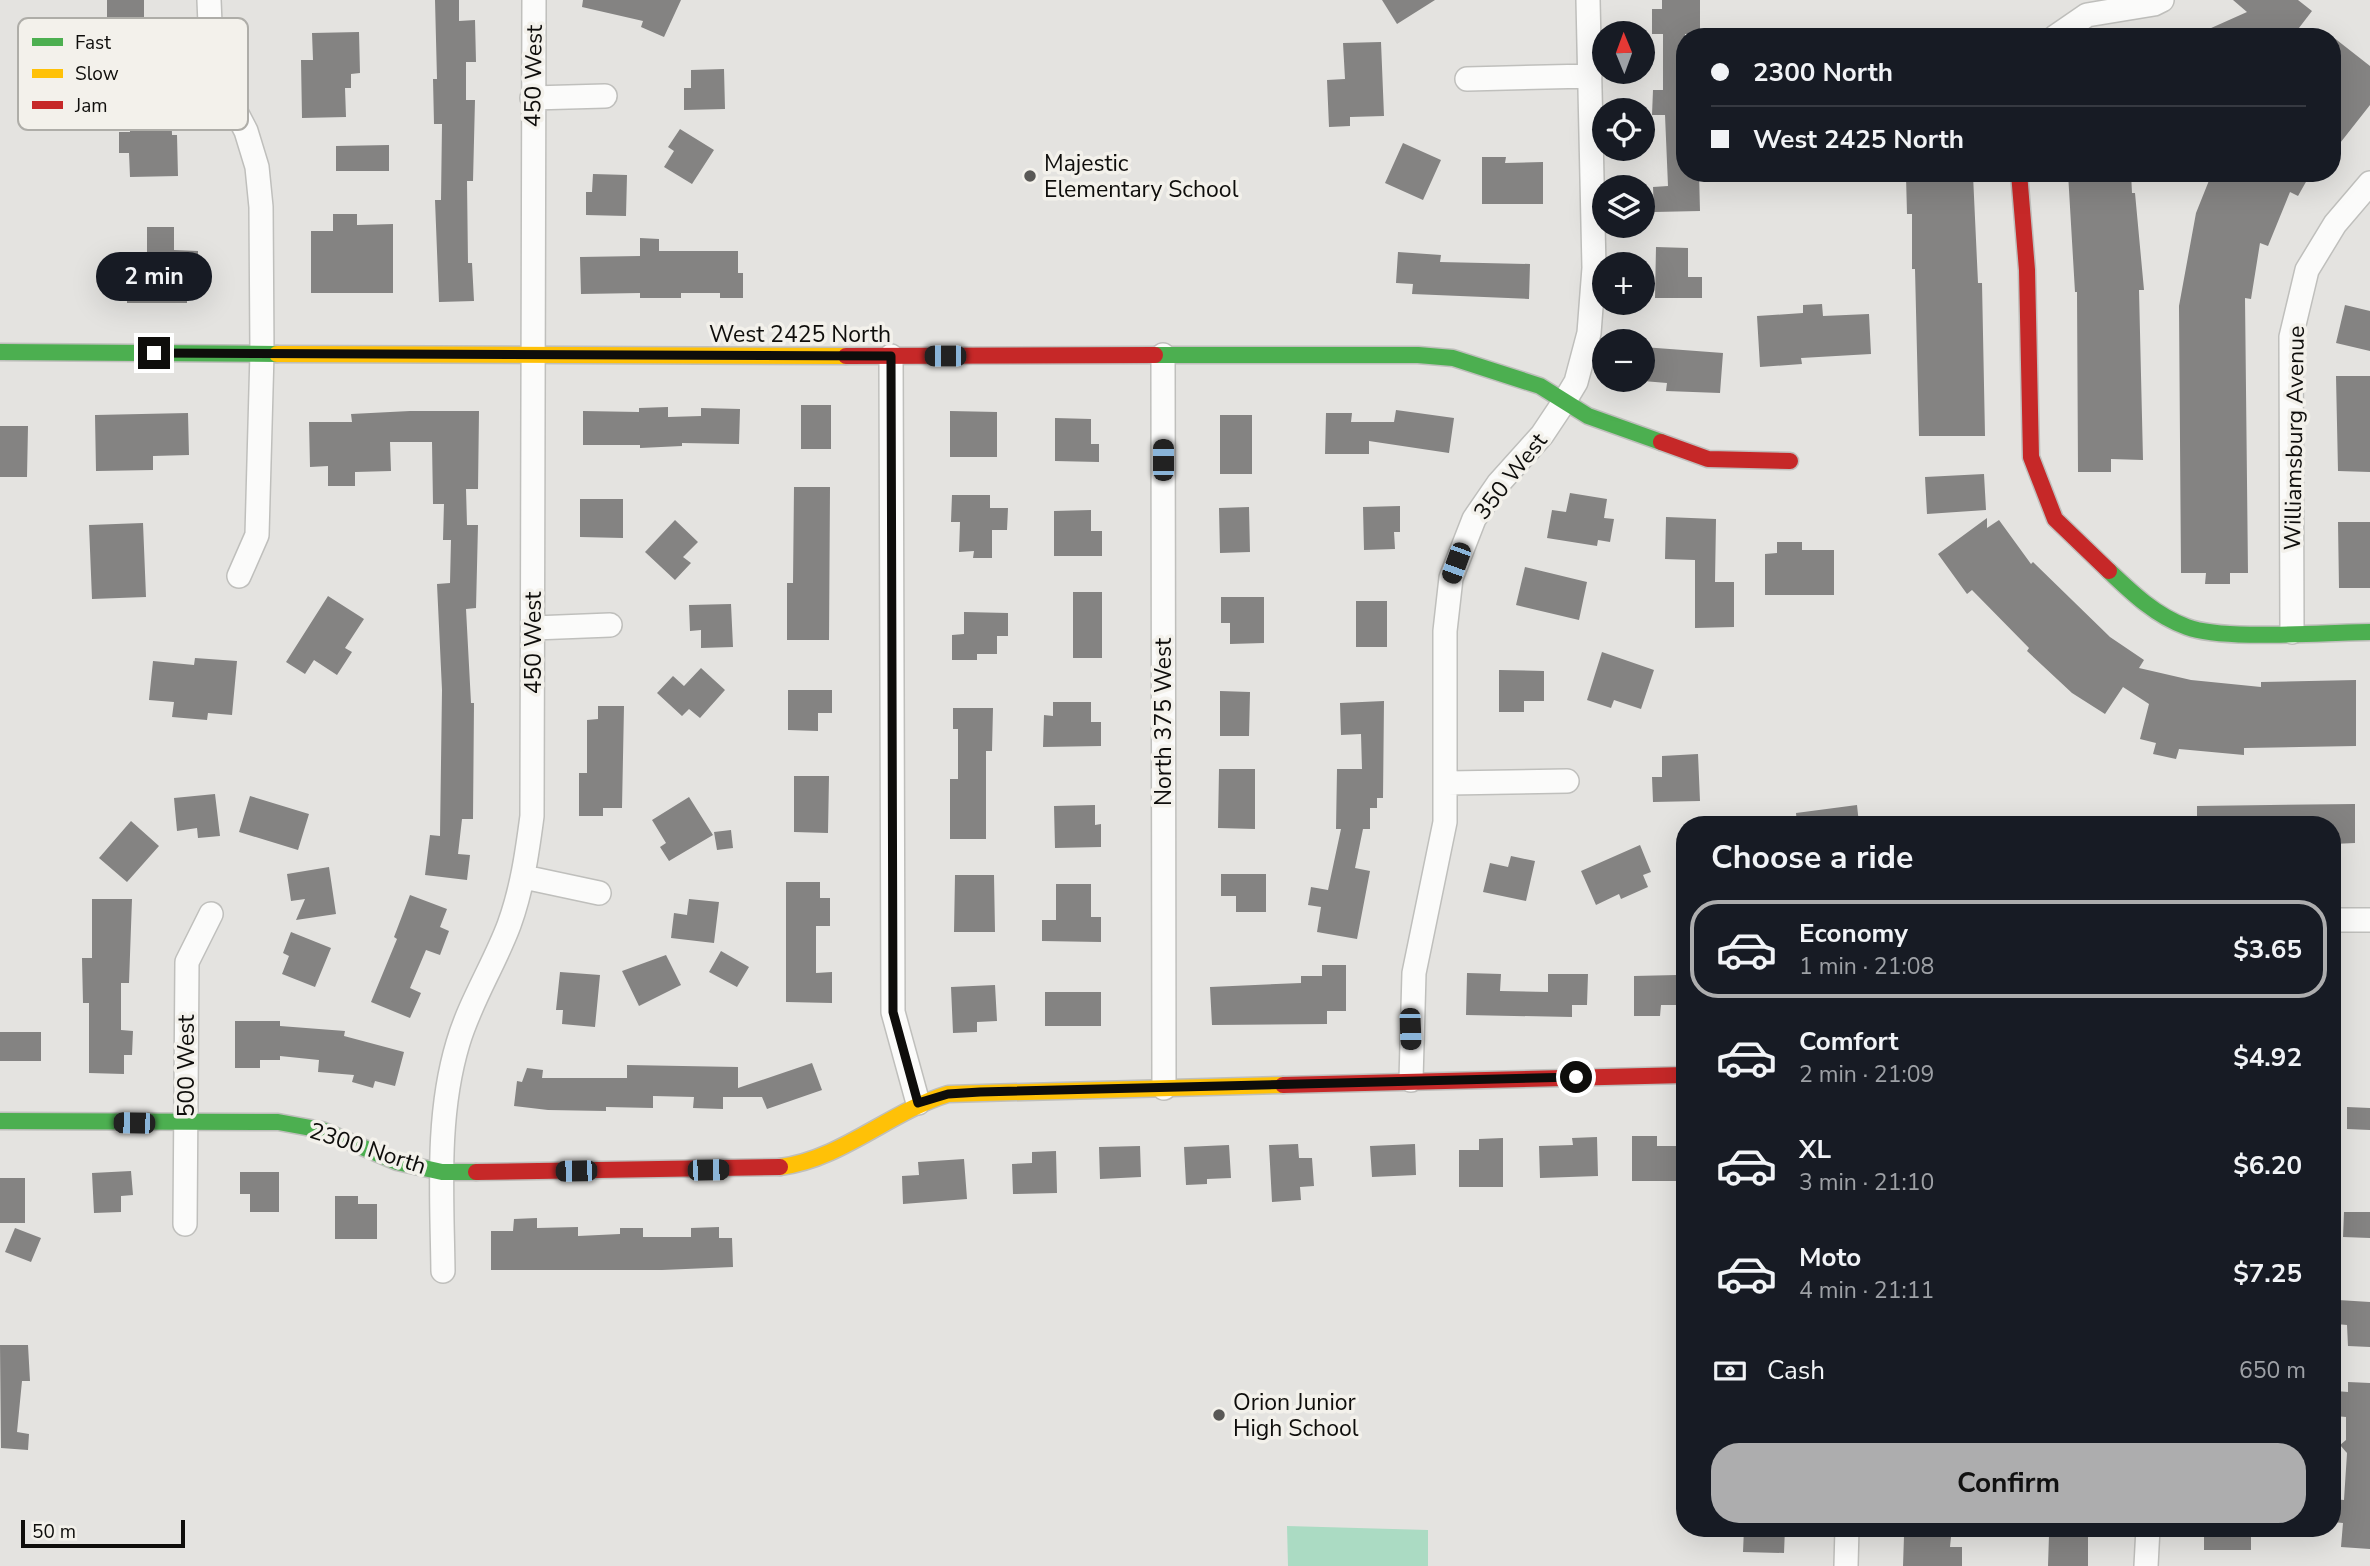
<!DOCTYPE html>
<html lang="en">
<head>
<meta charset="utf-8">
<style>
  body { margin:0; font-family:"Nunito Sans",sans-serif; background:#242831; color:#f1f3f6; height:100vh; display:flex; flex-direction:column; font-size:26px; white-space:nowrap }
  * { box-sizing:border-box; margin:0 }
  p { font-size:23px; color:#9ea1a6 }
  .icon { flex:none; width:38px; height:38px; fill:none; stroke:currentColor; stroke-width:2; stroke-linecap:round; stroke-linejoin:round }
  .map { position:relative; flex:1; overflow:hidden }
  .panel { position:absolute; left:1676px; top:816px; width:665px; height:721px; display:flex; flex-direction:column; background:#171b24; border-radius:28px; box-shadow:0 7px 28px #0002 }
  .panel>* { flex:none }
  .top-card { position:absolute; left:1676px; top:28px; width:665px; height:154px; border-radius:28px; box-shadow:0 7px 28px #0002; display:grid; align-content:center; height:154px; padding:0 35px; background:#171b24 }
  .needle { width:46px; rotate:359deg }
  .fabs { position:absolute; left:1592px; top:21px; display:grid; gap:14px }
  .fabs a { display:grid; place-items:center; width:63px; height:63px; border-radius:50%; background:#171b24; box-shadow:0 7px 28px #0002; font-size:35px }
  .scale { position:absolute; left:21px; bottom:18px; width:164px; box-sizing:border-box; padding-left:7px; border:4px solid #0e0d0b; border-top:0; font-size:19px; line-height:24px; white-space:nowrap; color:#0e0d0b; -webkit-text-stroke:5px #f3f1eb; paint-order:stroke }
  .end { position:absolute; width:32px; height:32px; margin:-16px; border:9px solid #0e0d0b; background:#fff; box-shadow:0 0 0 4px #fff }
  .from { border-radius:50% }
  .bubble { position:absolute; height:49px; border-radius:24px; background:#171b24; box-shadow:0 7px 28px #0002; font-size:23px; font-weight:700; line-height:49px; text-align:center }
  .car { position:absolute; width:21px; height:42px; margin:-21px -10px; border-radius:9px; box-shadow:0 0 5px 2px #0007; background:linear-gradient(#222 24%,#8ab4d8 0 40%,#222 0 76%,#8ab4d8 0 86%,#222 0) }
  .top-card b { display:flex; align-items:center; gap:24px; height:66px; font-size:26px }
  .top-card b+b { border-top:2px solid #363941 }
  .top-card i { width:18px; height:18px; background:#f1f3f6 }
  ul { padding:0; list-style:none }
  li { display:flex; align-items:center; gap:21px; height:98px; margin:0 14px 10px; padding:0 21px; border:4px solid transparent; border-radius:28px }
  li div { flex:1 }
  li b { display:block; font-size:26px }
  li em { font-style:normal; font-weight:700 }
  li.selected { border-color:#adadae }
  li>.icon { width:63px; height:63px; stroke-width:1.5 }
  h2 { padding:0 35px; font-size:32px; line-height:84px }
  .pay { display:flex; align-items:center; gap:18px; height:77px; padding:0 35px; font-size:26px }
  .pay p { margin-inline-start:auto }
  .cta { display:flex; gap:14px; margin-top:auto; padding:14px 35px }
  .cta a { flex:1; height:80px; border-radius:28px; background:#adadae; color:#111; font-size:28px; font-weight:700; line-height:80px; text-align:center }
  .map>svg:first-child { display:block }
  .green { fill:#abdbc3 }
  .building { fill:#848382 }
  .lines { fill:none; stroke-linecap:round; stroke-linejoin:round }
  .street-casing { stroke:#bfbfbc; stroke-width:26 }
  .fast-casing { stroke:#bfbfbc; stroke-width:19 }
  .slow-casing { stroke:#bfbfbc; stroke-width:19 }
  .jam-casing { stroke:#bfbfbc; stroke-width:19 }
  .street { stroke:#fbfbfa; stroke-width:23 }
  .fast { stroke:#4caf50; stroke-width:16 }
  .slow { stroke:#ffc107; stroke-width:16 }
  .jam { stroke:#c62828; stroke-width:16 }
  .route { stroke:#0e0d0b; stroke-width:9 }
  .poi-dot { fill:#595856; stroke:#f3f1eb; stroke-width:2.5 }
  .labels { text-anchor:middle; stroke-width:7; stroke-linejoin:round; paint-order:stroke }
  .street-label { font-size:23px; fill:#0e0d0b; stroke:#f3f1eb }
  .poi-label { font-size:23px; fill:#0e0d0b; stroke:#f3f1eb; text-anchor:start }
  .key { fill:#f3f1eb; stroke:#aeada8; stroke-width:2 }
  .key-label { font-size:19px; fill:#0e0d0b }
</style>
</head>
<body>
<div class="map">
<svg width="2370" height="1566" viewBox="0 0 2370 1566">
  <rect width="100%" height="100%" fill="#e4e3e0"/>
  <path class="green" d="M1287 1526 1428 1530V1566H1288Z"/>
  <path class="building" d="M107 0H144V44H107Z
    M435 0H459V21L475 20 476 62H466V100H475L473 181H467L468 263H472L474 301 439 302 435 200H441L442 124H434L433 79H437Z
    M583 0H681L664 37 641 27 643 21 582 7Z
    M1382 0H1435L1397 24Z
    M1662 0H1700V34H1685V173H1699L1700 211 1654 212 1653 187 1668 186 1665 115H1652L1653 90H1663V34H1652V9H1662Z
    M2233 0H2298L2312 11 2292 37H2191L2247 12Z
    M359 32 360 73 351 74V88H345L346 117 302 118 301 60H313L312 33Z
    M2333 37 2370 66V105L2333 152Z
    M1381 42 1384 116 1350 117V126L1329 127 1327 80 1345 79 1343 43Z
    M724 69 725 109 684 110V88H691V70Z
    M171 103 172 135H177L178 176 130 177 129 153H119V132H130L129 104Z
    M680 129 714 150 692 184 664 167 674 151 668 147Z
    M1403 143 1441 160 1423 200 1385 183Z
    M389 145V171H336V146Z
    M1482 157H1506L1505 163 1543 162V204H1482Z
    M1927 173 1973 175 1978 283H1982L1985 436H1919L1915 269H1912V214H1907L1906 176Z
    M2068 173H2131L2132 193H2135L2144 290H2139L2143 460 2111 459V472H2078L2077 292H2075Z
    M2212 173H2311L2298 196 2290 192 2268 246 2260 243 2251 299 2245 298 2248 573H2230V584H2205L2206 573H2181L2179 306 2196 213Z
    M593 174 627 175 626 216 586 215V192H592Z
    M333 214H357V225L393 224V293H311V231H333Z
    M147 227H174V250L198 251V278H187V303H127V279H141V265H147Z
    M640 238 659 239V251H738V273H743V298H720V293H681V298H640V293L581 294 580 257 640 256Z
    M1656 247 1688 248V277H1702V298H1655Z
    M1398 252 1441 255 1440 262 1530 264 1529 299 1412 294 1413 284 1396 283Z
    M1822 304 1823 316 1869 314 1871 354 1801 358 1802 364 1760 367 1757 316 1803 313V305Z
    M2345 305 2370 311V351L2336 343Z
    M1643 347 1723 353 1720 393 1666 391 1667 383 1643 381Z
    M2336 376H2370V472L2338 471Z
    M801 405H831V449H801Z
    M668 407V417L701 416V408L740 409 739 444 682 443V446L640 448V445H583V411L639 412V408Z
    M1396 410 1454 418 1449 453 1369 441V454H1325L1326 413H1352L1351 422H1394Z
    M410 411H479L478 489H466L467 525H478L476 608 466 609 471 703H474L473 819H462L458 854 470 855 467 880 425 875 430 835 440 836 442 690 437 584 450 583 451 540H443L444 504H433L432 442H390L391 471 355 472V486H328V466L310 467 309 422H352L351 414Z
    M950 411 997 412V457H950Z
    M188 413 189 455 153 456V470L96 471 95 415Z
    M1220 415H1252V474H1220Z
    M1055 418 1091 419V444H1099V462L1055 461Z
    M0 426H28L27 477H0Z
    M1984 474 1986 510 1927 514 1925 477Z
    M794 487H830L829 640H787V583H793Z
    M1570 493 1607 499 1604 518 1614 519 1610 542 1598 540 1597 546 1547 538 1552 510 1566 512Z
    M952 495H990V508H1008L1007 530H992V558H973L974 551 959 552 960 522H951Z
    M580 499H623V538L580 537Z
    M1400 506V532H1394L1395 549 1364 550 1363 507Z
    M1249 507 1250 552 1220 553 1219 508Z
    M1091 510V531H1102V556H1054V511Z
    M1666 517 1716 519 1715 582H1734V627L1695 628V560L1665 559Z
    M1987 518V528L1999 520 2031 564 2033 562 2110 637 2144 660 2139 668 2191 680 2261 687V682L2356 680V746L2244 748V755L2179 749 2176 759 2153 754 2156 743 2140 739 2149 704 2123 687 2105 714 2072 693 2027 651 2029 648 1972 590 1967 594 1938 554Z
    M675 520 698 542 683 557 691 563 675 580 645 552Z
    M2338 522H2370V588H2339Z
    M143 523 146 597 92 599 89 525Z
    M1777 542H1802V550H1834V595H1765V554L1777 553Z
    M1525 567 1587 582 1579 620 1516 605Z
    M1073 592H1102V658H1073Z
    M328 596 364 619 345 648 352 652 337 675 314 660 305 674 286 662Z
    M1221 597H1264V643L1230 644V623H1221Z
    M1356 601H1387V647H1356Z
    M731 604 733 647 701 648V630L690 631 689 605Z
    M964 612 1008 613V636H997V654H977V660H952V635L964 634Z
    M1602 652 1654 670 1641 709 1614 700 1611 708 1587 700Z
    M195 658 237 661 232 715 208 713 207 720 172 717 174 702 149 700 153 661 194 665Z
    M701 668 725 690 700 718 689 709 682 716 657 693 673 676 684 686Z
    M1499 670 1544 671V701H1524V712H1499Z
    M788 690H832V713H818V731L788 730Z
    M1220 691 1250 692 1249 736H1220Z
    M1384 701 1383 798H1377V808H1370V829H1363L1355 868 1370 871 1357 939 1317 932 1321 907 1308 905 1311 887 1328 890 1341 829H1336L1337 769H1362L1361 734 1341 735 1340 703Z
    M1053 702H1091V722H1101V746L1043 747 1044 715 1053 716Z
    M598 706H624L622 808H603V816H579V773H587V720L598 719Z
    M953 708H993L992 751H986V839H950V779H958V729H953Z
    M1698 754 1700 801 1653 802 1652 777H1662V756Z
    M1219 769H1255V829L1218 828Z
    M794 776H829L828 833 794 832Z
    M215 794 220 836 198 838 197 828 177 831 174 798Z
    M250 796 309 814 298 850 239 832Z
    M689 797 713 835 669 861 660 847 666 843 652 820Z
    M2355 804V843L2333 844V824H2197V806Z
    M1095 805V825L1101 824V847L1055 848 1054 806Z
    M1857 805 1859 824H1797L1796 813Z
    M131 821 159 846 127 882 99 858Z
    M731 830 733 848 717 850 714 832Z
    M1640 845 1651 872 1643 875 1648 887 1621 899 1619 894 1596 905 1581 871Z
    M1511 856 1535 861 1526 901 1483 892 1490 863 1508 867Z
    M329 867 336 914 296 920 305 899 291 901 287 874Z
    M1221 874H1266V912H1236V896H1221Z
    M955 875H994L995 932H954Z
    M786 882H820V898H830V926H816V973L832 972V1003L786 1002Z
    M1056 884H1091V917H1101V942L1042 941V920H1056Z
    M410 895 447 909 440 927 449 931 440 955 426 950 410 988 421 993 410 1018 371 1002 397 939 394 937Z
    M92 899H132L129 983H121V1030L133 1031 132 1055H124V1074L89 1073V1003H83L82 958H92Z
    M689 899 719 902 714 943 671 938 674 913 687 915Z
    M291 932 331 948 315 987 282 974 289 956 283 953Z
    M721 951 749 967 737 987 709 972Z
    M666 955 681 985 639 1006 622 971Z
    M1322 965H1346V1011H1327V1024L1212 1025 1210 987 1301 983V976H1322Z
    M560 972 600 975 595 1027 562 1024 563 1010H556Z
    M1467 973 1501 974 1500 991 1548 992V974H1588L1587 1005H1572V1017L1466 1015Z
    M1677 975V1005H1661L1660 1016H1634V976Z
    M995 985 997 1021 977 1022V1032L953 1033 951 987Z
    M1045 992H1101V1026H1045Z
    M235 1021H280V1026L345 1031 344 1036 404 1052 395 1086 375 1081 373 1088 352 1082 354 1075 318 1072 319 1060 280 1056V1060H260V1068H235Z
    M0 1032H41V1061H0Z
    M812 1063 822 1090 767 1109 762 1097H723V1109L693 1108 694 1097 653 1096V1108L606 1107V1111L548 1110 514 1106 517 1081 522 1082 527 1068 543 1070 542 1078H627V1065L738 1067V1088Z
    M2347 1107 2370 1108V1130L2347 1129Z
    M1632 1136H1657V1146H1680V1181H1632Z
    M1597 1137 1598 1176 1540 1178 1539 1146 1573 1145 1572 1138Z
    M1503 1138V1187H1459V1150H1479V1139Z
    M1298 1144 1299 1158H1312L1314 1186 1300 1187 1301 1200 1272 1202 1269 1145Z
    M1415 1144 1416 1175 1372 1177 1370 1146Z
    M1229 1145 1231 1178 1207 1179V1184L1186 1185 1184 1147Z
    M1140 1146 1141 1177 1100 1179 1099 1147Z
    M1056 1151 1057 1193 1013 1194 1012 1164 1032 1163V1152Z
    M964 1159 967 1199 903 1204 902 1176 919 1175 918 1162Z
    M131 1171 133 1195 121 1196V1212L94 1213 92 1173Z
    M240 1172H279V1212H250V1194H240Z
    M0 1178H25V1223H0Z
    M335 1196H358V1204H377V1239H335Z
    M2344 1212H2370V1238L2343 1237Z
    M537 1218V1228L578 1227V1236L620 1234V1228H643V1237H691V1228L719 1227V1238H732L733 1267 662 1270H491V1231H513L514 1219Z
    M15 1228 41 1238 31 1262 5 1252Z
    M2338 1300 2370 1302V1347L2348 1346 2347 1325 2336 1324Z
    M0 1345H28L30 1381H22L17 1432 29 1434 28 1450 1 1448Z
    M2348 1382 2370 1383V1549L2341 1547 2343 1523 2333 1522V1499L2344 1500 2347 1453 2340 1445 2346 1440V1417L2335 1416 2336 1391 2348 1392Z
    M1744 1528H1785L1784 1553 1743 1552Z
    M2204 1528H2251V1550H2204Z
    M2049 1535 2088 1536V1566H2048Z
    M1904 1536 1951 1537 1950 1547H1962V1566H1903Z"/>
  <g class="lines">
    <g class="street-casing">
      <path id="street" d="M209 0 211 48 222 85 246 131 257 167 261 207 262 353 257 535 239 576
        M2055 37 2087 15 2154 4 2162 0
        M1467 79 1590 76
        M532 98 605 96
        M1163 355 1164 1088
        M891 356 893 1012 918 1103
        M534 628 610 625
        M2292 632 2291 337 2307 270 2335 224 2370 183
        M1448 783 1567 781
        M524 877 599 893
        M2333 920H2370
        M1411 1080 1414 973 1445 822V631L1451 578 1474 519 1498 484 1542 435 1564 402 1576 382 1589 333 1594 268 1588 0
        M185 1224 187 962 211 914
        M443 1271C442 1195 436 1116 458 1043 470 1002 494 965 509 925 522 889 527 854 532 816L534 0
        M1846 1566 1847 1528
        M2146 1566 2148 1528"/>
    </g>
    <g class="fast-casing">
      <path id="fast" d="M0 352 277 354
        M1155 355H1418L1453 358 1540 386 1588 416 1661 442
        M2109 571C2132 593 2156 616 2187 627 2224 641 2326 632 2370 632
        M0 1121 278 1122 322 1130 397 1162 442 1172H476"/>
    </g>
    <g class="slow-casing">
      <path id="slow" d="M277 354 846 356
        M780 1167C842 1159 889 1112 948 1094L1283 1085"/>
    </g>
    <g class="jam-casing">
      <path id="jam" d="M2019 173 2027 270 2031 457 2055 519 2109 571
        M846 356 1155 355
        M1661 442 1708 459 1790 461
        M1283 1085 1685 1075
        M476 1172 780 1167"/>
    </g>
    <use href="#street" class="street"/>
    <use href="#fast" class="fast"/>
    <use href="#slow" class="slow"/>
    <use href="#jam" class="jam"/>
  </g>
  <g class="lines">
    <path class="route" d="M154 353 891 356 893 1012 918 1103 948 1094 980 1092 1576 1077"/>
  </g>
  <g class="poi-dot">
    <circle cx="1030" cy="176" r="7"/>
    <circle cx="1219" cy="1415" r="7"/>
  </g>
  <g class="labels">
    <g class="street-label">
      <text transform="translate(533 76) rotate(-89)" y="8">450 West</text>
      <text x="800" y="342">West 2425 North</text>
      <text transform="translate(2294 438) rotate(-89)" y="8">Williamsburg Avenue</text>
      <text transform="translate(1510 476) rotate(-52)" y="8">350 West</text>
      <text transform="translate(533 643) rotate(-90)" y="8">450 West</text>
      <text transform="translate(1163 722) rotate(-90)" y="8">North 375 West</text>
      <text transform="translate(186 1066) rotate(-90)" y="8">500 West</text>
      <text transform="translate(368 1148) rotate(18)" y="8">2300 North</text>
    </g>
    <g class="poi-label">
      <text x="1044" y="171">Majestic<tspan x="1044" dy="26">Elementary School</tspan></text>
      <text x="1233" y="1410">Orion Junior<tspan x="1233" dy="26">High School</tspan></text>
    </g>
  </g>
  <rect x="18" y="18" width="230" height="112" rx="10" class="key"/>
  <rect x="32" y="38" width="31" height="8" fill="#4caf50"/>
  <rect x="32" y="69" width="31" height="9" fill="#ffc107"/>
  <rect x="32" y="101" width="31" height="8" fill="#c62828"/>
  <g class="key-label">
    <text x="75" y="49">Fast</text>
    <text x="75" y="80">Slow</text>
    <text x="75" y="112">Jam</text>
  </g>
</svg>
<div class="fabs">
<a><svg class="needle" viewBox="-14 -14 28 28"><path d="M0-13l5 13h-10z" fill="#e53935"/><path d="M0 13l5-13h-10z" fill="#9ea1a6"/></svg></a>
<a><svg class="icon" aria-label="locate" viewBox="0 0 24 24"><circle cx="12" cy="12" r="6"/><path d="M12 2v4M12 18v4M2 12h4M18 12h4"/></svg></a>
<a><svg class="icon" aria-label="layers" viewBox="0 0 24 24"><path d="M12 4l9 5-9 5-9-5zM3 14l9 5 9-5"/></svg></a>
<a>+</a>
<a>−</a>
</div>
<div class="scale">50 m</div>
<i class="end from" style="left:1576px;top:1077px"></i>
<i class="end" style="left:154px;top:353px"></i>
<div class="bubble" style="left:96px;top:252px;width:116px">2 min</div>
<i class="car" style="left:945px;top:356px;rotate:270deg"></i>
<i class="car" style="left:1163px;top:460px;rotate:0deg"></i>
<i class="car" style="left:1456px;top:563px;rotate:200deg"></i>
<i class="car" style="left:1410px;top:1029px;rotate:178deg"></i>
<i class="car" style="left:134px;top:1123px;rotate:271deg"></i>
<i class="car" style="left:708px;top:1170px;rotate:89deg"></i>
<i class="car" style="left:576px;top:1171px;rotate:269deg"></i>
<div class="top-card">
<b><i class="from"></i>2300 North</b>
<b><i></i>West 2425 North</b>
</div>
<section class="panel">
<h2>Choose a ride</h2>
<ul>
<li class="selected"><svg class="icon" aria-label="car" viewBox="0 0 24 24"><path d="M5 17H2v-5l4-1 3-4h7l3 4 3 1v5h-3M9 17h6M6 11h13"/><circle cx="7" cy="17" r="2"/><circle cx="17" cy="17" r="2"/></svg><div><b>Economy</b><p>1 min · 21:08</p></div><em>$3.65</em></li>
<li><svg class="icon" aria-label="car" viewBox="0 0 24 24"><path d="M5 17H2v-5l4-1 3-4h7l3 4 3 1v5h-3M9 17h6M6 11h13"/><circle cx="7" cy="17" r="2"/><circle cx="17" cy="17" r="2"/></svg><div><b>Comfort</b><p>2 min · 21:09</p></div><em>$4.92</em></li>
<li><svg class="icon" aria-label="car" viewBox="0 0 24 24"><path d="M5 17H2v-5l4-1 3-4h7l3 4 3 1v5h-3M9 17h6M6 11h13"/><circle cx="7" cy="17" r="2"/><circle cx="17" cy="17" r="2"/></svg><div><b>XL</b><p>3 min · 21:10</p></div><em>$6.20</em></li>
<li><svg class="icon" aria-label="car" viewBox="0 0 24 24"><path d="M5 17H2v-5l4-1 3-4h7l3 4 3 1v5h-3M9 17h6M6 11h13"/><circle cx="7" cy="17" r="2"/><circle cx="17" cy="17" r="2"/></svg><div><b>Moto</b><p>4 min · 21:11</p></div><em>$7.25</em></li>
</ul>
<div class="pay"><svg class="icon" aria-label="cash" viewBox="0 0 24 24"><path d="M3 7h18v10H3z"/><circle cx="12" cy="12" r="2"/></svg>Cash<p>650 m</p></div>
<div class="cta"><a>Confirm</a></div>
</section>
</div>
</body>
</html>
